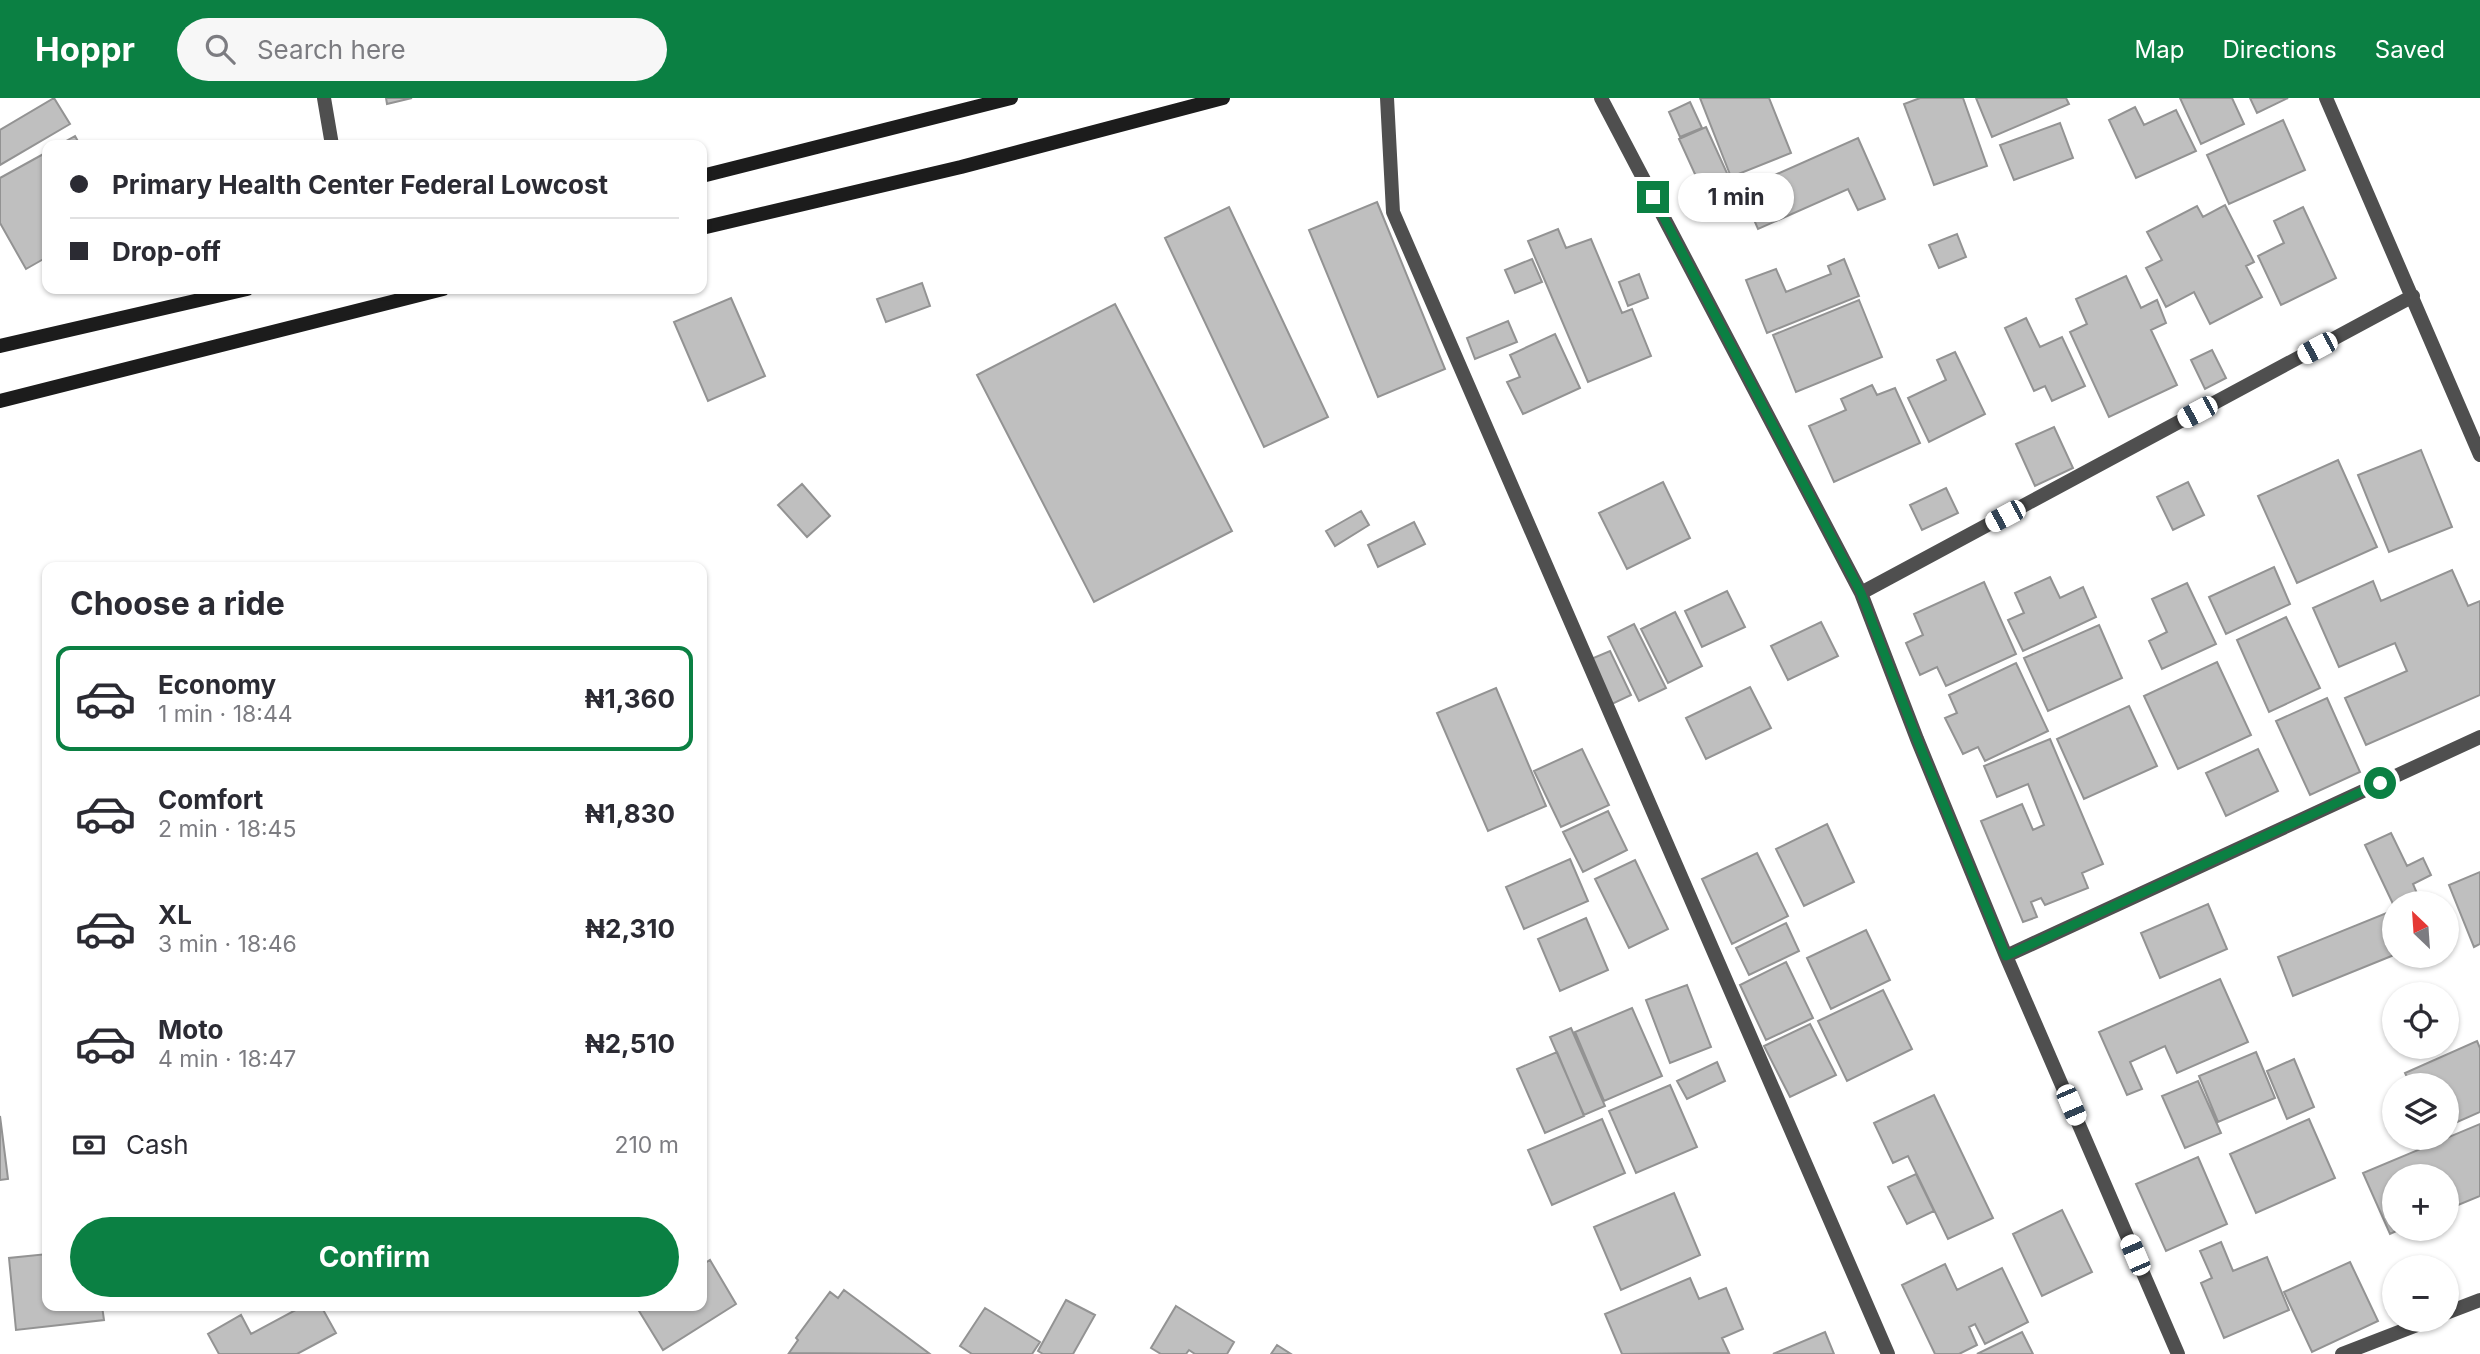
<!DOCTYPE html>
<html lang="en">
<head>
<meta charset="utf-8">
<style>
  body { margin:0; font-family:Inter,sans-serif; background:#f7f7f7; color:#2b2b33; height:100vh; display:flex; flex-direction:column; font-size:26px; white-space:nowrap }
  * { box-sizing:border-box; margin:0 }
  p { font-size:23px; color:#7c7c81 }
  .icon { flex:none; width:38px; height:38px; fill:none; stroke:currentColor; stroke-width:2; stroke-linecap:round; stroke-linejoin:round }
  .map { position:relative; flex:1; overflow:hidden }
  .panel { position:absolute; left:42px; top:464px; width:665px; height:749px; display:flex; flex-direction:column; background:#fff; border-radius:14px; box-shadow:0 2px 5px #0004 }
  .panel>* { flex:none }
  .banner { position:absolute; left:42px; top:42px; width:665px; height:154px; border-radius:14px; box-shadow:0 2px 5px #0004; display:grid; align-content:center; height:154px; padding:0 28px; background:#fff }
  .needle { width:46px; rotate:335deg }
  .tools { position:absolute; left:2382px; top:793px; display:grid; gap:14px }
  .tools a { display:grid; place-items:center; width:77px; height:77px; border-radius:50%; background:#fff; box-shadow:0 2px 5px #0004; font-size:35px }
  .end { position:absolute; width:32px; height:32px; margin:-16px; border:9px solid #0b8043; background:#fff; box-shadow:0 0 0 4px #fff }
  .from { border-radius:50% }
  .bubble { position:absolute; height:49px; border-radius:24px; background:#fff; box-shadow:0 2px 5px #0004; font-size:23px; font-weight:700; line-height:49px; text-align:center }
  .car { position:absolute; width:21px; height:42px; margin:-21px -10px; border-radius:9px; box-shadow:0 0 5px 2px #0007; background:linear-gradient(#fff 24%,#345 0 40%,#fff 0 76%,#345 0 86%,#fff 0) }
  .banner b { display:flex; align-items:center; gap:24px; height:66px; font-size:26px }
  .banner b+b { border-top:2px solid #e1e1e2 }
  .banner i { width:18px; height:18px; background:#2b2b33 }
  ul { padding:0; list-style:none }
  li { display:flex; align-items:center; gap:21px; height:105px; margin:0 14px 10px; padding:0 14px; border:4px solid transparent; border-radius:14px }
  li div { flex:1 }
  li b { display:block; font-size:26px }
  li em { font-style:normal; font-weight:700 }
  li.selected { border-color:#0b8043 }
  li>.icon { width:63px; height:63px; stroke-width:1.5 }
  h2 { padding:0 28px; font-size:32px; line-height:84px }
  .pay { display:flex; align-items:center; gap:18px; height:77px; padding:0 28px; font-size:26px }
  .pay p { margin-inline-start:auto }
  .action { display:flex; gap:14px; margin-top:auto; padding:14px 28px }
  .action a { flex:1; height:80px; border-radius:42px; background:#0b8043; color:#fff; font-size:28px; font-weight:700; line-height:80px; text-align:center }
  header { display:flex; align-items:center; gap:42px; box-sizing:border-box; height:98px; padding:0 35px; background:#0b8043; color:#fff }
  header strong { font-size:33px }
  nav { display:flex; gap:38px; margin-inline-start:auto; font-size:24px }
  .search { width:490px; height:63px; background:#f7f7f7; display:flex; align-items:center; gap:18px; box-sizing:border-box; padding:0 24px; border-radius:38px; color:#7c7c81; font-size:26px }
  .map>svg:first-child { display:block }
  .building { fill:#bfbfbf; stroke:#939393; stroke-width:2 }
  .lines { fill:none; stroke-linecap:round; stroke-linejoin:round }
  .street { stroke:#4f4f4f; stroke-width:14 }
  .secondary { stroke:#1c1c1c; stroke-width:14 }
  .route { stroke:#0b8043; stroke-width:9 }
</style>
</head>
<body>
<header>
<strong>Hoppr</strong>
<div class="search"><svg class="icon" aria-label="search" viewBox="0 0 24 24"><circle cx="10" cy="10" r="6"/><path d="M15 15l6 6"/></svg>Search here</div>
<nav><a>Map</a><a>Directions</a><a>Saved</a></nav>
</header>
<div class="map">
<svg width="2480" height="1256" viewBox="0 0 2480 1256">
  <rect width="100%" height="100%" fill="#fff"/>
  <path class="building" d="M54 0 70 26 0 67V32Z
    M386 0H412L387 6Z
    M1700 0H1769L1791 55 1731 79Z
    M1920 0H1963L1987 68 1934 87 1904 6Z
    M1976 0H2066L2069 6 1992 39Z
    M2180 0H2232L2244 26 2201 46Z
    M2250 0H2288L2257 15Z
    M1690 4 1702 30 1680 39 1669 14Z
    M2135 9 2144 27 2176 12 2196 53 2136 80 2109 22Z
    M2283 22 2305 72 2229 106 2207 57Z
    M2060 25 2073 60 2014 82 2000 47Z
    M1706 29 1731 84 1704 96 1679 41Z
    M75 38 80 47H59Z
    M1858 40 1885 101 1858 112 1848 91 1758 131 1741 92Z
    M47 54V159L26 171 0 125V80Z
    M1377 104 1445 271 1378 299 1309 132Z
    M2225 107 2254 164 2246 168 2262 199 2210 226 2194 194 2166 209 2146 170 2162 162 2147 134 2197 108 2203 119Z
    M1229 109 1328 319 1264 349 1165 140Z
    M2303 109 2336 180 2281 207 2258 158 2284 145 2274 123Z
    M1558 131 1566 150 1591 141 1622 215 1632 211 1651 258 1588 284 1528 143Z
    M1957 136 1966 159 1939 170 1929 147Z
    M1532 161 1542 184 1515 195 1505 172Z
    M1844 161 1859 198 1767 235 1746 182 1776 171 1786 194 1831 176 1828 168Z
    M1639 176 1648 200 1628 208 1619 184Z
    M2126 178 2141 210 2157 202 2166 225 2151 232 2177 287 2109 319 2070 234 2087 226 2076 201Z
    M922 185 930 208 886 224 877 201Z
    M731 200 765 278 708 303 674 224Z
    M1859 202 1882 259 1796 294 1773 237Z
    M1115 206 1232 433 1094 504 977 277Z
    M2026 220 2040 249 2062 239 2085 288 2052 303 2045 288 2034 293 2005 230Z
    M1508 223 1517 244 1475 261 1467 240Z
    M1555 236 1580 290 1523 316 1507 284 1520 279 1510 257Z
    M2212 252 2226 280 2205 291 2191 262Z
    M1955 254 1985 316 1929 344 1908 300 1946 282 1937 262Z
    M1872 287 1877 297 1895 290 1920 345 1834 384 1809 328 1846 312 1841 301Z
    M2054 329 2073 370 2035 388 2016 346Z
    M2421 352 2452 429 2389 454 2358 377Z
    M2338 362 2377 449 2297 485 2258 398Z
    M1663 384 1690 440 1627 471 1599 415Z
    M2188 384 2204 417 2173 432 2157 399Z
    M802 386 830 418 807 439 778 407Z
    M1946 390 1958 415 1922 432 1910 407Z
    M1361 413 1369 427 1335 448 1326 433Z
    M1414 424 1425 446 1378 469 1368 447Z
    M2274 469 2290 506 2226 536 2209 499Z
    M2452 472 2468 508 2480 503V597L2366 647 2345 600 2407 573 2395 545 2339 569 2313 510 2373 483 2381 503Z
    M2050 479 2060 500 2083 489 2096 519 2023 553 2008 522 2024 515 2015 495Z
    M1984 484 2016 556 1946 588 1937 569 1920 577 1906 545 1923 537 1914 516Z
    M2187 485 2216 546 2162 571 2149 543 2167 534 2152 501Z
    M1727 493 1745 529 1702 549 1685 513Z
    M1675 514 1702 568 1668 585 1641 531Z
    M2286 519 2320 590 2269 614 2237 542Z
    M1821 524 1838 558 1788 582 1771 548Z
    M1634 526 1666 590 1639 603 1608 539Z
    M2099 527 2122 580 2048 613 2024 560Z
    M1610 553 1631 597 1612 606 1591 561Z
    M2217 564 2251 637 2178 671 2144 598Z
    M2016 565 2048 633 1985 663 1978 649 1963 656 1945 620 1957 615 1949 597Z
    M1750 589 1771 630 1706 661 1686 620Z
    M1496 590 1546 708 1488 733 1437 615Z
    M2327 600 2360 674 2310 697 2276 623Z
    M2129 608 2157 668 2084 701 2057 641Z
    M2050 641 2103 766 2082 775 2088 790 2045 807 2041 800 2031 804 2037 819 2023 824 1981 723 2022 706 2033 732 2044 727 2028 686 1997 699 1984 668Z
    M1582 651 1609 707 1561 729 1534 673Z
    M2258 651 2278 693 2226 718 2206 675Z
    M1608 713 1627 752 1583 774 1563 734Z
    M1827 726 1854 784 1804 808 1776 751Z
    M2391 735 2407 768 2423 760 2431 777 2413 786 2421 805H2394V808L2365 747Z
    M1757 755 1788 818 1732 846 1702 781Z
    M1570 761 1588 803 1524 831 1506 789Z
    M1635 762 1668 831 1629 850 1595 781Z
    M2480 774V846L2474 849 2449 787Z
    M2208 806 2227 851 2160 880 2141 835Z
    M2389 814 2394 827V857L2293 898 2278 859Z
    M1586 820 1608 872 1560 893 1538 841Z
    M1786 825 1799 853 1749 877 1736 850Z
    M1866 832 1890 882 1831 911 1807 860Z
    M1786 864 1813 920 1766 942 1740 887Z
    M2220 881 2248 944 2177 975 2165 948 2130 964 2142 991 2127 997 2099 934Z
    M1687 887 1711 949 1670 965 1646 902Z
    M1883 892 1912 951 1847 983 1818 923Z
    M1632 910 1662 978 1604 1003 1575 934Z
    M1810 926 1836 977 1790 999 1764 948Z
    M1571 930 1605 1008 1584 1017 1550 939Z
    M2477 943 2480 950V1014L2446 1029V987H2411L2405 975Z
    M1557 954 1584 1018 1545 1035 1517 971Z
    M2256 954 2275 1000 2218 1024 2199 978Z
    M2294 961 2314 1009 2287 1021 2267 973Z
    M1717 964 1725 983 1687 1001 1677 983Z
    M2198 983 2221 1035 2185 1050 2162 998Z
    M1670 987 1697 1049 1636 1075 1609 1013Z
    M1934 997 1993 1120 1948 1141 1908 1058 1893 1065 1874 1025Z
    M0 1018 8 1081 0 1082Z
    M1602 1021 1625 1075 1552 1107 1528 1052Z
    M2309 1021 2335 1080 2256 1115 2230 1056Z
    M2480 1026V1098L2446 1112V1078H2394V1130H2403L2390 1136 2363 1075Z
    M2198 1059 2227 1126 2166 1153 2136 1086Z
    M1916 1076 1934 1113 1907 1126 1888 1089Z
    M1674 1095 1700 1157 1621 1192 1594 1129Z
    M2062 1112 2092 1174 2042 1198 2013 1136Z
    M2221 1144 2233 1173 2267 1159 2289 1212 2224 1240 2201 1185 2212 1180 2200 1153Z
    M47 1156V1208H102L104 1222 16 1232 9 1160Z
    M710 1162 736 1206 663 1252 636 1208H702V1167Z
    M2350 1164 2378 1223 2312 1254 2284 1194Z
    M1945 1166 1957 1192 2002 1170 2028 1224 1985 1246 1975 1226 1969 1229 1977 1247 1959 1256H1935L1902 1187Z
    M1690 1180 1699 1201 1726 1190 1743 1231 1722 1240 1729 1255 1622 1256 1605 1216Z
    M844 1192 930 1256 789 1255 798 1242 796 1240 830 1194 838 1200Z
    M1066 1202 1095 1217 1073 1256H1043L1038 1253Z
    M303 1208H321L336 1235 297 1256H219L208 1236 241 1217 251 1236Z
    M1176 1208 1234 1244 1227 1256H1195L1189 1252 1186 1256H1161L1151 1250Z
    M985 1210 1040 1244 1032 1256H972L960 1248Z
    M1825 1234 1834 1256H1773Z
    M2022 1234 2033 1256H1977Z
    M1277 1247 1291 1256H1271Z"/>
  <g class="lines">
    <path class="street" d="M324 0 332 47
      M1387 0 1393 114 1888 1256
      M1601 0 1861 495 1917 641 2006 858 2178 1256
      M2326 0 2480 357
      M1861 495 2413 198
      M2006 858 2480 639
      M2446 1215 2480 1202
      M2342 1256 2430 1222"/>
    <path class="secondary" d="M702 78 1011 0
      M702 130 961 69 1223 0
      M0 248 247 191
      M0 303 443 191"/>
  </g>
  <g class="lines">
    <path class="route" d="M1653 99 1861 495 1917 641 2006 858 2380 685"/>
  </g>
</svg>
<div class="tools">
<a><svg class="needle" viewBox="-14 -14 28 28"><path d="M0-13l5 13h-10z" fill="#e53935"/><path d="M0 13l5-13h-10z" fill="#7c7c81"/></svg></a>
<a><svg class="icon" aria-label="locate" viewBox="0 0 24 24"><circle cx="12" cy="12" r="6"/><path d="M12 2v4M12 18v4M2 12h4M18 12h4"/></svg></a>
<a><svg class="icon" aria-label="layers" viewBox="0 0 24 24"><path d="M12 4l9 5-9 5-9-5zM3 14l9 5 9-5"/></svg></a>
<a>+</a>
<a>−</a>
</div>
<i class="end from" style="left:2380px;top:685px"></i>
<i class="end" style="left:1653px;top:99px"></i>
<div class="bubble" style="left:1678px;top:75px;width:116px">1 min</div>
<i class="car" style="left:2317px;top:250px;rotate:242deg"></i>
<i class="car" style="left:2197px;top:314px;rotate:242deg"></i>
<i class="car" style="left:2005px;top:418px;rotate:242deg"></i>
<i class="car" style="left:2071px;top:1007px;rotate:157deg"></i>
<i class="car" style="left:2135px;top:1157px;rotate:337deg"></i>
<div class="banner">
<b><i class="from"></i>Primary Health Center Federal Lowcost</b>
<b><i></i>Drop-off</b>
</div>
<section class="panel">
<h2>Choose a ride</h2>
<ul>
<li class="selected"><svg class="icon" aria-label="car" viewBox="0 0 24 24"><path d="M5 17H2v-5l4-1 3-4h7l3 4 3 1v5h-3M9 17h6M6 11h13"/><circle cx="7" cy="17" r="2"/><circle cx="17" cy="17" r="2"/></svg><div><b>Economy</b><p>1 min · 18:44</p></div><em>₦1,360</em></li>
<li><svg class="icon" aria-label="car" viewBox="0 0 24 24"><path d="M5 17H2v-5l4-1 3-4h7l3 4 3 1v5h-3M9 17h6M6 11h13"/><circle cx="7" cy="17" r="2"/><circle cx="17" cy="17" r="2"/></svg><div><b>Comfort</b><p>2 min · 18:45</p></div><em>₦1,830</em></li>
<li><svg class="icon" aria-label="car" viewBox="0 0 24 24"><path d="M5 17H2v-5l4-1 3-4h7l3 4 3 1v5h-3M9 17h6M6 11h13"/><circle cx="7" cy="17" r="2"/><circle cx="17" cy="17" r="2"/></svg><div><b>XL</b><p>3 min · 18:46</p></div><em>₦2,310</em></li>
<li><svg class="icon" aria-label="car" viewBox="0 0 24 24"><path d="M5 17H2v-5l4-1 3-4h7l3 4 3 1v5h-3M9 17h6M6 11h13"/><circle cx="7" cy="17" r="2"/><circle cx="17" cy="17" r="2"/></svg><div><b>Moto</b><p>4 min · 18:47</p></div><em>₦2,510</em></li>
</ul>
<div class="pay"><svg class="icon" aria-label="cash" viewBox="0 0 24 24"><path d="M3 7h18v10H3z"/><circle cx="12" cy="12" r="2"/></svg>Cash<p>210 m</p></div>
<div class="action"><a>Confirm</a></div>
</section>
</div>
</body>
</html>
